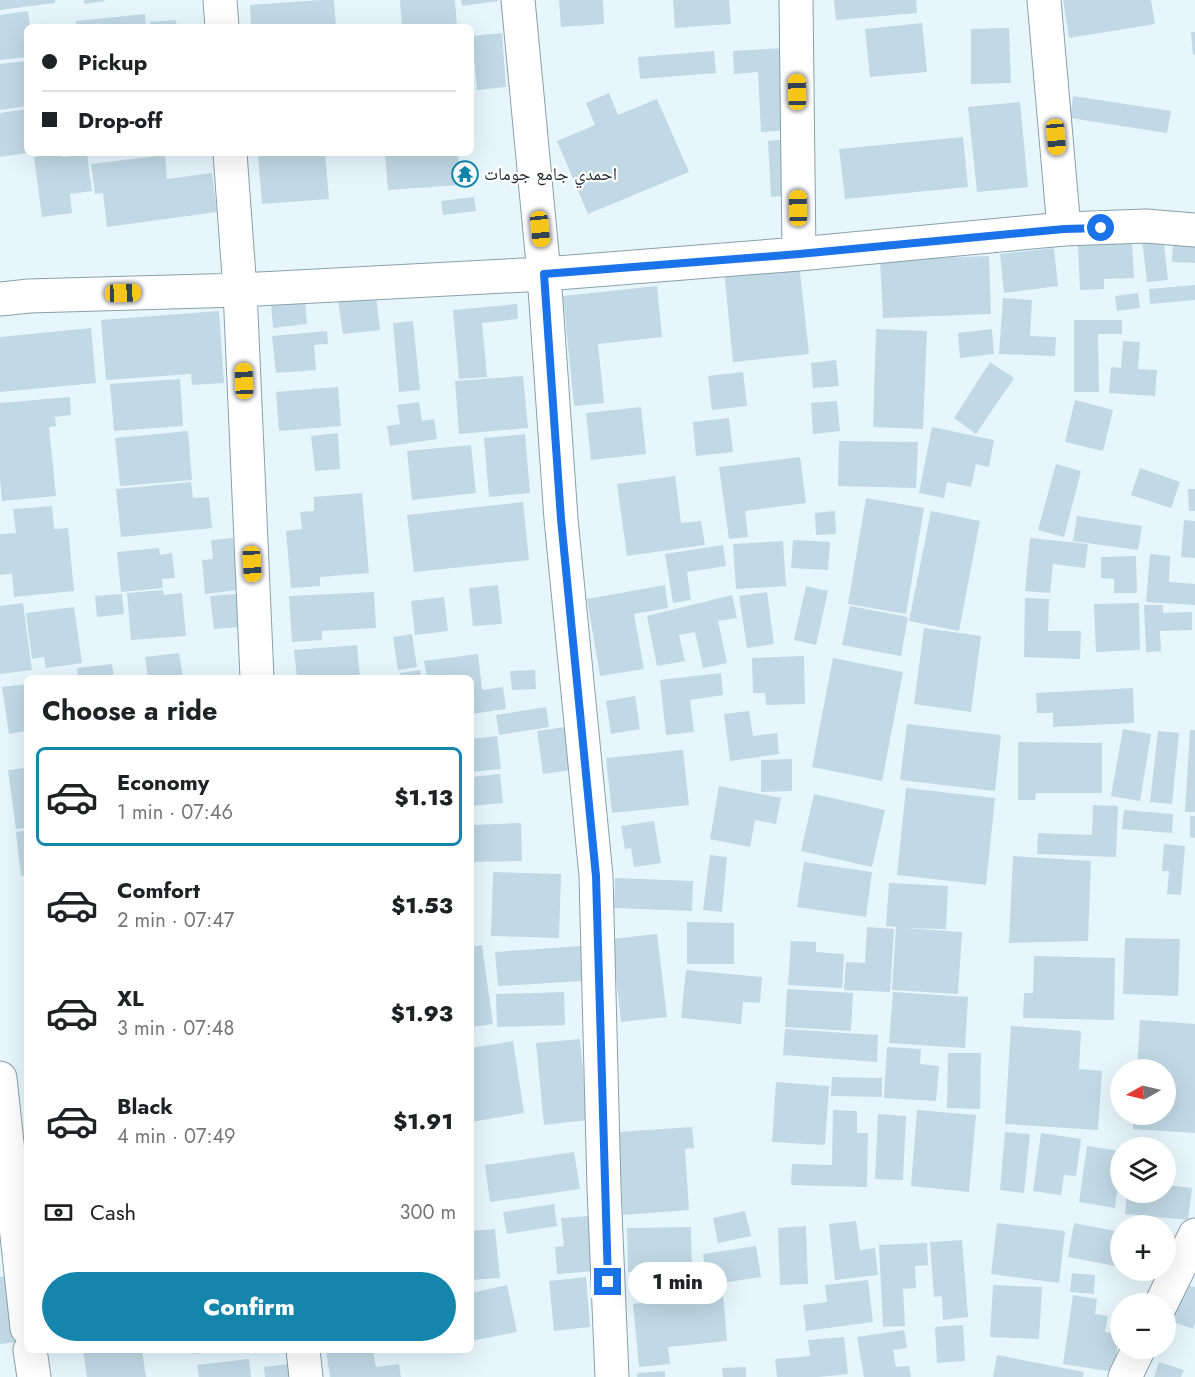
<!DOCTYPE html>
<html lang="en">
<head>
<meta charset="utf-8">
<style>
  body { margin:0; font-family:Jost,"Noto Naskh Arabic",sans-serif; background:#f2f2f2; color:#202124; height:100vh; display:flex; flex-direction:column; font-size:22px; white-space:nowrap }
  * { box-sizing:border-box; margin:0 }
  p { font-size:20px; color:#757577 }
  .icon { flex:none; width:33px; height:33px; fill:none; stroke:currentColor; stroke-width:2; stroke-linecap:round; stroke-linejoin:round }
  .map { position:relative; flex:1; overflow:hidden }
  .panel { position:absolute; left:24px; top:675px; width:450px; height:678px; display:flex; flex-direction:column; background:#fff; border-radius:9px; box-shadow:0 6px 24px #0002 }
  .panel>* { flex:none }
  .banner { position:absolute; left:24px; top:24px; width:450px; height:132px; border-radius:9px; box-shadow:0 6px 24px #0002; display:grid; align-content:center; height:132px; padding:0 18px; background:#fff }
  .needle { width:39px; rotate:262deg }
  .buttons { position:absolute; left:1110px; top:1059px; display:grid; gap:12px }
  .buttons a { display:grid; place-items:center; width:66px; height:66px; border-radius:50%; background:#fff; box-shadow:0 6px 24px #0002; font-size:30px }
  .end { position:absolute; width:27px; height:27px; margin:-14px; border:8px solid #1a73e8; background:#fff; box-shadow:0 0 0 3px #fff }
  .from { border-radius:50% }
  .bubble { position:absolute; height:42px; border-radius:21px; background:#fff; box-shadow:0 6px 24px #0002; font-size:20px; font-weight:800; line-height:42px; text-align:center }
  .car { position:absolute; width:18px; height:36px; margin:-18px -9px; border-radius:8px; box-shadow:0 0 4px 2px #0007; background:linear-gradient(#f5c518 24%,#345 0 40%,#f5c518 0 76%,#345 0 86%,#f5c518 0) }
  .banner b { display:flex; align-items:center; gap:21px; height:57px; font-size:22px }
  .banner b+b { border-top:2px solid #e0e0e0 }
  .banner i { width:15px; height:15px; background:#202124 }
  ul { padding:0; list-style:none }
  li { display:flex; align-items:center; gap:18px; height:99px; margin:0 12px 9px; padding:0 6px; border:3px solid transparent; border-radius:9px }
  li div { flex:1 }
  li b { display:block; font-size:22px }
  li em { font-style:normal; font-weight:800 }
  li.selected { border-color:#1486ac }
  li>.icon { width:54px; height:54px; stroke-width:1.5 }
  h2 { padding:0 18px; font-size:27px; line-height:72px }
  .pay { display:flex; align-items:center; gap:15px; height:66px; padding:0 18px; font-size:22px }
  .pay p { margin-inline-start:auto }
  .button { display:flex; gap:12px; margin-top:auto; padding:12px 18px }
  .button a { flex:1; height:69px; border-radius:36px; background:#1486ac; color:#fff; font-size:24px; font-weight:800; line-height:69px; text-align:center }
  .map>svg:first-child { display:block }
  .building { fill:#c0d9e5 }
  .lines { fill:none; stroke-linecap:round; stroke-linejoin:round }
  .minor-casing { stroke:#88a0ab; stroke-width:35 }
  .minor { stroke:#fff; stroke-width:33 }
  .route { stroke:#1a73e8; stroke-width:8 }
  .labels { text-anchor:middle; stroke-width:4.5; stroke-linejoin:round; paint-order:stroke }
  .poi-label { font-size:18px; fill:#212b2f; stroke:#fff; text-anchor:start }
</style>
</head>
<body>
<div class="map">
<svg width="1195" height="1377" viewBox="0 0 1195 1377">
  <rect width="100%" height="100%" fill="#e7f6fd"/>
  <path class="building" d="M0 0H55V3L0 10Z
    M84 0H105V1L84 4Z
    M320 0H334L336 27H251L250 5Z
    M400 0H455L457 27H402Z
    M461 0H498V1L462 6Z
    M559 0H603L604 24 561 27Z
    M673 0H729L731 24 675 28Z
    M834 0H916L917 13 836 20Z
    M1063 0H1151L1155 24 1069 38Z
    M28 11 30 27H27V57L0 60V15Z
    M145 14 146 27H76V21Z
    M176 20 177 27H151L150 22Z
    M922 23 927 72 870 77 865 29Z
    M1009 28 1011 83 971 84V29Z
    M1191 32H1195V54L1193 55Z
    M502 33 506 87 477 90 472 36Z
    M786 48 791 130 761 132 758 72 734 74 733 51Z
    M714 51 716 73 640 79 638 57Z
    M27 61V106L0 110V64Z
    M609 93 618 115 657 99 689 172 588 214 557 141 595 125 586 103Z
    M1073 96 1171 111 1167 133 1070 118Z
    M1020 102 1028 187 977 192 968 107Z
    M27 109V153L0 157V113Z
    M963 137 968 187 845 199 839 149Z
    M789 139 792 195 771 197 768 141Z
    M62 153V157L87 154 92 191 70 194 72 213 42 217 34 157Z
    M258 153H325L329 199 262 204Z
    M408 153H458L460 185 388 190 385 155Z
    M165 155 167 179 212 173 217 212 107 227 103 193 95 194 91 164Z
    M474 197 476 211 443 215 441 201Z
    M1163 236 1168 280 1147 282 1142 239Z
    M1173 240 1195 241V263L1172 262Z
    M1132 243 1134 278 1104 279V289L1080 290 1078 245Z
    M1054 248 1058 286 1004 293 1000 254Z
    M989 256 991 314 883 318 880 260Z
    M799 263 809 354 733 362 724 270Z
    M1195 285V300L1150 304 1149 289Z
    M657 286 662 337 598 344 604 403 574 406 563 296Z
    M1138 293 1140 308 1117 311 1115 296Z
    M376 296 380 330 343 334 338 300Z
    M1003 298 1032 300 1030 336 1056 337 1055 356 999 354Z
    M305 301 307 324 273 328 271 304Z
    M517 304 518 319 482 323 487 377 459 379 453 310Z
    M219 311 224 383 192 385 191 374 106 380 101 320Z
    M1074 320H1122V334H1098L1099 392H1074Z
    M413 321 420 390 399 392 393 323Z
    M91 328 96 383 0 392V337Z
    M876 329 927 331 923 429 873 427Z
    M992 329 994 354 960 358 958 333Z
    M327 331 328 344 314 345 316 370 276 373 272 336Z
    M1123 341 1140 342 1138 369 1157 370 1155 396 1109 393 1111 367 1121 368Z
    M836 360 839 386 813 388 811 363Z
    M990 362 1014 378 976 434 954 418Z
    M743 372 747 406 712 410 708 376Z
    M523 376 528 428 459 434 455 381Z
    M180 379 183 426 114 431 110 384Z
    M338 387 341 426 279 431 276 392Z
    M70 397 71 415 55 417 56 426 49 427 56 496 2 501 0 479V403Z
    M1075 400 1113 410 1103 451 1065 442Z
    M837 401 840 431 813 434 811 403Z
    M419 402 422 421 434 419 437 439 390 446 387 426 400 424 397 405Z
    M641 407 646 454 591 460 586 413Z
    M729 418 733 452 696 456 693 422Z
    M932 427 994 440 989 467 976 464 971 487 947 482 944 498 919 493Z
    M188 431 192 480 120 486 115 438Z
    M338 433 340 469 315 471 311 436Z
    M525 434 530 493 489 497 484 438Z
    M839 441 918 442 916 488 838 486Z
    M471 445 476 493 412 500 407 451Z
    M800 457 806 503 745 511 748 537 729 539 719 467Z
    M1056 464 1081 471 1064 537 1038 530Z
    M1140 468 1180 482 1171 508 1131 495Z
    M675 476 681 523 701 521 705 545 627 556 617 484Z
    M191 482 193 498 209 497 212 528 121 537 116 489Z
    M1188 489H1195V511H1189Z
    M362 493 369 573 320 577V586L291 588 286 531 302 529 300 512 314 511V497Z
    M866 498 924 508 906 614 848 604Z
    M523 502 529 560 414 572 407 515Z
    M52 506 54 529 68 528 74 591 14 597 12 574 0 575V534L16 533 13 509Z
    M835 511 836 534 816 535 815 513Z
    M931 511 980 521 959 631 909 621Z
    M1077 516 1142 526 1138 550 1073 541Z
    M1184 520 1195 521V558L1181 557Z
    M233 538 238 590 205 594 202 560 213 559 211 540Z
    M1030 538 1088 544 1085 568 1053 564 1050 593 1025 591Z
    M793 540 830 542 828 570 791 568Z
    M783 541 786 586 736 589 733 544Z
    M723 545 726 566 687 572 691 600 673 603 665 554Z
    M159 548 160 555 172 553 175 578 162 579 163 588 121 592 117 552Z
    M1150 554 1170 556 1169 582 1195 584V605L1146 602Z
    M1136 556 1137 593H1114V579L1101 578V557Z
    M498 585 502 624 473 626 469 588Z
    M665 585 668 608 634 614 644 669 600 676 587 599Z
    M806 586 828 591 816 645 794 640Z
    M163 590 164 595 182 593 186 636 131 640 127 593Z
    M374 592 376 628 322 631V640L292 642 289 596Z
    M767 592 774 644 747 648 739 596Z
    M122 594 124 614 97 617 95 596Z
    M236 594 239 627 214 629 210 596Z
    M732 595 737 618 718 621 727 663 703 668 695 632 679 635 685 661 657 666 647 616Z
    M444 597 448 631 415 635 411 601Z
    M1025 598 1049 599 1048 631H1081L1080 659 1024 657Z
    M23 603 32 670 0 674V606Z
    M1139 603 1140 650 1096 652 1094 604Z
    M1144 605H1163V613L1192 612V630L1160 631 1161 651 1146 652Z
    M850 606 908 617 901 656 842 645Z
    M74 607 82 663 46 668 44 657 32 659 26 613Z
    M924 628 981 636 971 712 914 704Z
    M412 634 417 667 398 670 393 637Z
    M357 645 360 678H297L294 650Z
    M179 653 183 678H148L145 657Z
    M478 654 482 690 503 687 506 709 471 714V678H427L424 661Z
    M804 656 805 704 766 705 765 693H753L752 658Z
    M833 658 903 672 882 781 812 767Z
    M112 664 114 678H78L77 668Z
    M420 670 421 678H401L400 673Z
    M535 670 536 689 512 690 510 671Z
    M721 673 723 695 690 700 694 732 666 735 660 680Z
    M27 684V731L9 734 2 687Z
    M1133 688 1134 723 1053 727V713H1037L1036 693Z
    M635 696 640 729 611 734 606 701Z
    M546 707 549 727 499 735 496 715Z
    M749 711 753 736 777 733 779 754 730 761 724 714Z
    M907 724 1001 735 995 791 900 780Z
    M566 727 572 770 543 774 537 731Z
    M1123 729 1151 734 1140 801 1111 796Z
    M1190 730H1195V812H1185Z
    M1158 731 1179 733 1172 804 1150 802Z
    M497 736 501 769 471 772V739Z
    M1018 742 1102 743V793H1036L1035 800H1018Z
    M683 750 689 805 612 813 606 758Z
    M792 759V791L761 792V760Z
    M25 768 27 789V828L16 829 8 770Z
    M500 774 503 803 471 806V777Z
    M719 786 781 798 776 824 755 820 750 847 710 839Z
    M906 788 995 798 986 885 897 875Z
    M814 794 885 810 872 867 801 851Z
    M1093 805 1118 806 1116 857 1037 854 1038 833 1092 835Z
    M1124 810 1173 814 1172 833 1122 829Z
    M1190 816H1195V838L1190 837Z
    M654 821 661 863 634 867 631 848 625 849 621 826Z
    M521 823 522 861 471 862V825Z
    M27 830V875L21 876 16 832Z
    M1164 844 1185 846 1181 895 1167 894 1169 871H1162Z
    M710 855 727 857 722 912 703 910Z
    M1013 856 1091 861 1088 941 1009 943Z
    M804 862 872 872 866 917 797 907Z
    M493 872 561 874 559 938 491 936Z
    M615 878 693 881 692 911 614 908Z
    M889 883 948 886 946 929 904 928 962 932 958 994 892 990 896 927 886 926Z
    M687 922 734 923V964H687Z
    M867 927 894 929 890 992 844 990 846 962 865 963Z
    M657 934 667 1017 621 1022 612 939Z
    M1125 938 1180 939 1178 996 1123 994Z
    M791 941 816 942V952L844 954 842 988 788 985Z
    M482 945 493 1024 471 1027V947Z
    M581 946 583 981 498 986 495 952Z
    M1034 956 1115 958 1114 1020 1023 1018 1024 993H1033Z
    M686 970 762 977 760 1003 743 1002 741 1024 681 1018Z
    M787 989 853 993 851 1031 785 1027Z
    M564 992 565 1025 497 1027 496 994Z
    M893 992 968 997 965 1048 889 1043Z
    M1140 1020 1195 1024V1133L1133 1129 1134 1114H1166V1070H1137Z
    M1011 1026 1081 1031 1079 1069 1102 1071 1098 1130 1005 1124Z
    M785 1029 878 1035 877 1062 783 1055Z
    M580 1039 588 1120 544 1125 536 1043Z
    M513 1041 524 1113 471 1122V1048Z
    M887 1047 921 1049 920 1064 939 1066 936 1101 884 1098Z
    M948 1053H981L980 1109 947 1108Z
    M832 1077 882 1078V1097L831 1096Z
    M776 1082 829 1086 825 1145 772 1142Z
    M833 1110 857 1111V1133H868L867 1187 791 1185 792 1164 832 1165Z
    M917 1110 976 1115 969 1192 911 1186Z
    M878 1114 906 1116 903 1180 875 1179Z
    M692 1127 694 1148 685 1149 689 1210 623 1215 618 1132Z
    M1005 1132 1030 1134 1024 1193 1000 1190Z
    M1041 1133 1081 1139 1076 1176 1064 1175 1061 1195 1033 1191Z
    M1087 1146 1120 1151V1169L1115 1208 1079 1202Z
    M574 1152 580 1189 490 1202 485 1165Z
    M1166 1185 1192 1188 1188 1220 1125 1214 1127 1192H1166Z
    M554 1204 557 1226 507 1234 503 1212Z
    M745 1211 751 1236 718 1243 713 1218Z
    M589 1216 594 1271 557 1274 555 1247 564 1246 561 1218Z
    M856 1221 860 1250 875 1248 878 1275 835 1280 829 1224Z
    M997 1223 1065 1231 1059 1283 991 1274Z
    M1074 1223 1120 1232V1267L1068 1257Z
    M806 1226 808 1284 780 1285 778 1228Z
    M691 1227 692 1281H669V1271L628 1272 627 1228Z
    M495 1229 500 1278 471 1280V1231Z
    M962 1240 968 1317 943 1320 942 1296 934 1297 930 1242Z
    M927 1243 928 1265 915 1266 916 1288 903 1289 905 1326 883 1327 879 1245Z
    M756 1246 761 1277 708 1285 703 1254Z
    M1072 1273 1095 1275 1094 1294 1070 1292Z
    M9 1276 17 1342 0 1344V1277Z
    M586 1277 590 1327 554 1331 549 1281Z
    M868 1280 873 1322 806 1331 803 1305 827 1302 825 1285Z
    M1182 1284 1195 1287V1323L1193 1329 1170 1321Z
    M507 1285 517 1332 471 1341V1293Z
    M993 1285 1042 1287 1039 1339 990 1337Z
    M723 1295 727 1341 668 1347 670 1364 639 1367 633 1304Z
    M1073 1295 1097 1299 1095 1314 1108 1316 1105 1332 1119 1334 1114 1372 1063 1364Z
    M963 1325 965 1361 937 1363 935 1327Z
    M904 1330 907 1348 893 1350 896 1367 909 1366 911 1377H864L857 1337Z
    M844 1337 848 1374 818 1377H777L775 1359 810 1356 808 1340Z
    M83 1350H142L146 1377H87Z
    M193 1350H217V1351L193 1354Z
    M326 1350H373L376 1367 399 1364 401 1377H330Z
    M997 1355 1084 1372 1083 1377H993Z
    M249 1359 251 1377H199L197 1365Z
    M1159 1362 1184 1370 1181 1377H1154Z
    M290 1364 291 1377H265L264 1367Z
    M746 1367V1377H723L722 1368Z
    M665 1371V1377H637V1373Z"/>
  <g class="lines">
    <g class="minor-casing">
      <path id="minor" d="M220 0 222 27
        M518 0 544 274 561 519 596 876 604 1188 612 1377
        M796 0 799 254
        M1044 0 1064 229
        M230 153 240 290 257 678
        M0 299 29 296 240 290 544 274 799 254 1064 229 1146 226 1195 230
        M0 1078 27 1328
        M1161 1304 1195 1235
        M30 1350 34 1377
        M303 1350 306 1377
        M1125 1377 1139 1348"/>
    </g>
    <use href="#minor" class="minor"/>
  </g>
  <g class="lines">
    <path class="route" d="M608 1282 596 876 561 519 544 274 799 254 1064 229 1101 228"/>
  </g>
  <defs>
    <g id="temple-ring" transform="scale(1.35)"><circle r="9.5" fill="#fff" stroke="#1486ac" stroke-width="1.5"/><path d="M0-6L5-2H3V0L6.5 2.5H4V6H1.5V3h-3V6H-4V2.5H-6.5L-3 0V-2H-5Z" fill="#1486ac"/></g>
  </defs>
  <g fill-rule="evenodd">
    <use href="#temple-ring" x="465" y="174"/>
  </g>
  <g class="labels">
    <g class="poi-label">
      <text x="484" y="180">احمدي جامع جومات</text>
    </g>
  </g>
</svg>
<div class="buttons">
<a><svg class="needle" viewBox="-14 -14 28 28"><path d="M0-13l5 13h-10z" fill="#e53935"/><path d="M0 13l5-13h-10z" fill="#757577"/></svg></a>
<a><svg class="icon" aria-label="layers" viewBox="0 0 24 24"><path d="M12 4l9 5-9 5-9-5zM3 14l9 5 9-5"/></svg></a>
<a>+</a>
<a>−</a>
</div>
<i class="end from" style="left:1101px;top:228px"></i>
<i class="end" style="left:608px;top:1282px"></i>
<div class="bubble" style="left:628px;top:1262px;width:99px">1 min</div>
<i class="car" style="left:797px;top:92px;rotate:359deg"></i>
<i class="car" style="left:1056px;top:137px;rotate:175deg"></i>
<i class="car" style="left:798px;top:208px;rotate:359deg"></i>
<i class="car" style="left:540px;top:229px;rotate:174deg"></i>
<i class="car" style="left:123px;top:293px;rotate:88deg"></i>
<i class="car" style="left:244px;top:381px;rotate:358deg"></i>
<i class="car" style="left:252px;top:564px;rotate:177deg"></i>
<div class="banner">
<b><i class="from"></i>Pickup</b>
<b><i></i>Drop-off</b>
</div>
<section class="panel">
<h2>Choose a ride</h2>
<ul>
<li class="selected"><svg class="icon" aria-label="car" viewBox="0 0 24 24"><path d="M5 17H2v-5l4-1 3-4h7l3 4 3 1v5h-3M9 17h6M6 11h13"/><circle cx="7" cy="17" r="2"/><circle cx="17" cy="17" r="2"/></svg><div><b>Economy</b><p>1 min · 07:46</p></div><em>$1.13</em></li>
<li><svg class="icon" aria-label="car" viewBox="0 0 24 24"><path d="M5 17H2v-5l4-1 3-4h7l3 4 3 1v5h-3M9 17h6M6 11h13"/><circle cx="7" cy="17" r="2"/><circle cx="17" cy="17" r="2"/></svg><div><b>Comfort</b><p>2 min · 07:47</p></div><em>$1.53</em></li>
<li><svg class="icon" aria-label="car" viewBox="0 0 24 24"><path d="M5 17H2v-5l4-1 3-4h7l3 4 3 1v5h-3M9 17h6M6 11h13"/><circle cx="7" cy="17" r="2"/><circle cx="17" cy="17" r="2"/></svg><div><b>XL</b><p>3 min · 07:48</p></div><em>$1.93</em></li>
<li><svg class="icon" aria-label="car" viewBox="0 0 24 24"><path d="M5 17H2v-5l4-1 3-4h7l3 4 3 1v5h-3M9 17h6M6 11h13"/><circle cx="7" cy="17" r="2"/><circle cx="17" cy="17" r="2"/></svg><div><b>Black</b><p>4 min · 07:49</p></div><em>$1.91</em></li>
</ul>
<div class="pay"><svg class="icon" aria-label="cash" viewBox="0 0 24 24"><path d="M3 7h18v10H3z"/><circle cx="12" cy="12" r="2"/></svg>Cash<p>300 m</p></div>
<div class="button"><a>Confirm</a></div>
</section>
</div>
</body>
</html>
